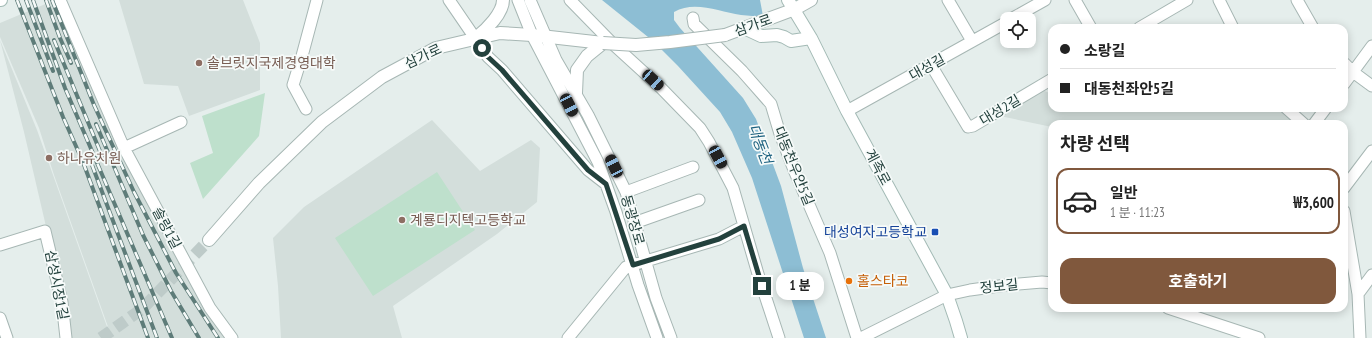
<!DOCTYPE html>
<html lang="ko">
<head>
<meta charset="utf-8">
<style>
  body { margin:0; font-family:"PT Sans Narrow","Noto Sans KR",sans-serif; background:#f2f2f2; color:#222; height:100vh; display:flex; flex-direction:column; font-size:15px; white-space:nowrap }
  * { box-sizing:border-box; margin:0 }
  p { font-size:13px; color:#767676 }
  .icon { flex:none; width:22px; height:22px; fill:none; stroke:currentColor; stroke-width:2; stroke-linecap:round; stroke-linejoin:round }
  .map { position:relative; flex:1; overflow:hidden }
  .drawer { position:absolute; left:1048px; top:120px; width:300px; height:192px; display:flex; flex-direction:column; background:#fff; border-radius:12px; box-shadow:0 2px 10px #0003 }
  .drawer>* { flex:none }
  .banner { position:absolute; left:1048px; top:24px; width:300px; height:88px; border-radius:12px; box-shadow:0 2px 10px #0003; display:grid; align-content:center; height:88px; padding:0 12px; background:#fff }
  .tools { position:absolute; left:1000px; top:12px; display:grid; gap:8px }
  .tools a { display:grid; place-items:center; width:36px; height:36px; border-radius:8px; background:#fff; box-shadow:0 2px 10px #0003; font-size:20px }
  .end { position:absolute; width:18px; height:18px; margin:-9px; border:5px solid #23413d; background:#fff; box-shadow:0 0 0 2px #fff }
  .from { border-radius:50% }
  .bubble { position:absolute; height:28px; border-radius:12px; background:#fff; box-shadow:0 2px 10px #0003; font-size:13px; font-weight:700; line-height:28px; text-align:center }
  .car { position:absolute; width:12px; height:24px; margin:-12px -6px; border-radius:5px; box-shadow:0 0 3px 1px #0007; background:linear-gradient(#222 24%,#8ab4d8 0 40%,#222 0 76%,#8ab4d8 0 86%,#222 0) }
  .banner b { display:flex; align-items:center; gap:14px; height:38px; font-size:15px }
  .banner b+b { border-top:1px solid #e0e0e0 }
  .banner i { width:10px; height:10px; background:#222 }
  ul { padding:0; list-style:none }
  li { display:flex; align-items:center; gap:12px; height:66px; margin:0 8px 6px; padding:0 4px; border:2px solid transparent; border-radius:12px }
  li div { flex:1 }
  li b { display:block; font-size:15px }
  li em { font-style:normal; font-weight:700 }
  li.selected { border-color:#80583d }
  li>.icon { width:36px; height:36px; stroke-width:1.5 }
  h2 { padding:0 12px; font-size:18px; line-height:48px }
  .button { display:flex; gap:8px; margin-top:auto; padding:8px 12px }
  .button a { flex:1; height:46px; border-radius:12px; background:#80583d; color:#fff; font-size:16px; font-weight:700; line-height:46px; text-align:center }
  .map>svg:first-child { display:block }
  .built { fill:#d3dedb }
  .green { fill:#bee0cc }
  .water { fill:#8dbed4 }
  .lines { fill:none; stroke-linecap:round; stroke-linejoin:round }
  .tertiary-tunnel { stroke:#becbc9; stroke-width:12; stroke-dasharray:12 6; stroke-linecap:butt }
  .minor-casing { stroke:#a7b7b4; stroke-width:13 }
  .tertiary-casing { stroke:#a7b7b4; stroke-width:14 }
  .secondary-casing { stroke:#a3bab5; stroke-width:14 }
  .minor { stroke:#fff; stroke-width:11 }
  .tertiary { stroke:#fff; stroke-width:12 }
  .secondary { stroke:#fff; stroke-width:12 }
  .rail-casing { stroke:#5e7c79; stroke-width:4 }
  .rail { stroke:#f6faf9; stroke-width:2.5; stroke-dasharray:8; stroke-linecap:butt }
  .tertiary-bridge-casing { stroke:#a7b7b4; stroke-width:14; stroke-linecap:butt }
  .tertiary-bridge { stroke:#fff; stroke-width:12 }
  .route { stroke:#23413d; stroke-width:5 }
  .education-dot { fill:#8d6e63; stroke:#f6faf9; stroke-width:1.5 }
  .transit-dot { fill:#1a4fb4; stroke:#f6faf9; stroke-width:1.5 }
  .food-dot { fill:#e8710a; stroke:#f6faf9; stroke-width:1.5 }
  .labels { text-anchor:middle; stroke-width:3.5; stroke-linejoin:round; paint-order:stroke }
  .street-label { font-size:14px; fill:#23413d; stroke:#f6faf9 }
  .education-label { font-size:14px; fill:#785e54; stroke:#f6faf9; text-anchor:start }
  .transit-label { font-size:14px; fill:#164399; stroke:#f6faf9; text-anchor:end }
  .food-label { font-size:14px; fill:#c56008; stroke:#f6faf9; text-anchor:start }
  .water-label { font-size:15px; font-style:italic; fill:#1b607f; stroke:#f6faf9 }
</style>
</head>
<body>
<div class="map">
<svg width="1372" height="338" viewBox="0 0 1372 338">
  <rect width="100%" height="100%" fill="#e5eeec"/>
  <path class="built" d="M55 0 119 147 228 338H112L54 175 39 128 0 37V23Z
    M119 0H243L260 43V90L189 116 178 86 144 84Z
    M0 40 37 130 111 338H72L66 304 51 248 24 132Z
    M1042 90 1052 94V108H1092L1101 111 1103 108H1282L1298 124H1052V127L1000 116Z
    M432 120 480 171 531 140 540 148 537 202 497 234 393 306 402 338H281L278 286 273 238 304 207Z"/>
  <path class="green" d="M265 93 259 136 203 199 190 163 213 153 202 116Z
    M437 172 475 230 373 296 335 238Z"/>
  <path class="water" d="M602 0H760L763 16C756 16 749 16 741 15 719 12 695 0 674 12V20L680 28 743 98 756 119 781 186 803 268 826 338H804L752 178 732 132 720 112 678 66 653 41Z"/>
  <g class="lines">
    <path class="tertiary-tunnel" d="M101 338 142 309 209 240"/>
    <g class="minor-casing">
      <path id="minor" d="M60 0 124 148 210 308 232 338
        M449 0 488 57 502 70 588 170 606 184
        M518 0 532 35 598 162 616 212 638 285 657 338
        M530 0 556 60 588 115 626 192 656 298 671 338
        M570 0 615 46 661 88 700 128 709 142 733 188 758 274 779 338
        M948 0 972 41
        M1075 0 1091 28
        M1219 0 1233 28
        M1297 0 1313 28
        M693 18 694 24 742 71 771 104 780 134 794 170 830 253 857 338
        M1011 19 1045 0
        M1139 28 1187 0
        M1344 63 1353 72 1372 86
        M931 65 968 127 973 126 1052 79
        M1344 84 1372 46
        M1286 108 1304 124
        M306 109 293 85 302 56 317 0
        M847 111 1007 22
        M1314 124 1326 108
        M124 148 181 122
        M1344 188 1372 151
        M626 192 693 167
        M1344 211 1358 294 1360 338
        M634 223 699 200
        M0 245 45 231 62 302 66 338
        M1358 294 1372 275
        M1168 308 1259 338
        M0 318 7 338
        M568 338 626 267 719 239 744 226
        M861 338 947 295 970 290 1006 285 1042 282 1052 283"/>
    </g>
    <g class="tertiary-casing">
      <path id="tertiary" d="M725 35 795 9 811 0
        M477 37C487 29 503 13 503 0
        M576 93 577 70 587 56 603 43
        M209 240 259 183 322 122 382 77 436 48 500 33 532 35 603 43"/>
    </g>
    <g class="secondary-casing">
      <path id="secondary" d="M0 0H1
        M788 0 811 38 847 111 947 295 956 321 961 338
        M744 28 761 36 777 35 784 37 791 41 811 38"/>
    </g>
    <use href="#minor" class="minor"/>
    <use href="#tertiary" class="tertiary"/>
    <use href="#secondary" class="secondary"/>
    <g class="rail-casing">
      <path id="rail" d="M17 0 63 117 83 162 148 338
        M26 0 53 71
        M33 0 65 88 172 338
        M46 0 60 38 71 63
        M52 0 94 105 134 192 176 273 218 338
        M54 40 102 156
        M96 124 143 235 171 291 199 338
        M92 165 157 338"/>
    </g>
    <use href="#rail" class="rail"/>
    <g class="tertiary-bridge-casing">
      <path id="tertiary-bridge" d="M603 43 636 45 670 42 725 35"/>
    </g>
    <use href="#tertiary-bridge" class="tertiary-bridge"/>
  </g>
  <g class="lines">
    <path class="route" d="M482 48 488 57 502 70 588 170 606 184 633 265 719 239 744 226 762 286"/>
  </g>
  <g class="education-dot">
    <circle cx="199" cy="63" r="4"/>
    <circle cx="49" cy="158" r="4"/>
    <circle cx="402" cy="220" r="4"/>
  </g>
  <rect class="transit-dot" x="931" y="228" width="8" height="8" rx="2"/>
  <circle class="food-dot" cx="849" cy="281" r="4"/>
  <g class="labels">
    <g class="street-label">
      <text transform="translate(753 25) rotate(-20)" y="5">삼가로</text>
      <text transform="translate(423 56) rotate(-25)" y="5">삼가로</text>
      <text transform="translate(927 67) rotate(-29)" y="5">대성길</text>
      <text transform="translate(1000 110) rotate(-31)" y="5">대성2길</text>
      <text transform="translate(794 166) rotate(68)" y="5">대동천우안5길</text>
      <text transform="translate(878 167) rotate(62)" y="5">계족로</text>
      <text transform="translate(633 220) rotate(74)" y="5">동광장로</text>
      <text transform="translate(167 228) rotate(62)" y="5">솔랑1길</text>
      <text transform="translate(57 285) rotate(79)" y="5">삼성시장1길</text>
      <text transform="translate(999 286) rotate(-6)" y="5">정보길</text>
    </g>
    <g class="education-label">
      <text x="207" y="68">솔브릿지국제경영대학</text>
      <text x="57" y="163">하나유치원</text>
      <text x="410" y="225">계룡디지텍고등학교</text>
    </g>
    <g class="transit-label">
      <text x="927" y="237">대성여자고등학교</text>
    </g>
    <g class="food-label">
      <text x="857" y="286">홀스타코</text>
    </g>
    <g class="water-label">
      <text transform="translate(760 144) rotate(69)" y="5">대동천</text>
    </g>
  </g>
</svg>
<div class="tools">
<a><svg class="icon" aria-label="locate" viewBox="0 0 24 24"><circle cx="12" cy="12" r="6"/><path d="M12 2v4M12 18v4M2 12h4M18 12h4"/></svg></a>
</div>
<i class="end from" style="left:482px;top:48px"></i>
<i class="end" style="left:762px;top:286px"></i>
<div class="bubble" style="left:776px;top:272px;width:48px">1 분</div>
<i class="car" style="left:653px;top:80px;rotate:132deg"></i>
<i class="car" style="left:569px;top:105px;rotate:153deg"></i>
<i class="car" style="left:718px;top:157px;rotate:152deg"></i>
<i class="car" style="left:614px;top:166px;rotate:334deg"></i>
<div class="banner">
<b><i class="from"></i>소랑길</b>
<b><i></i>대동천좌안5길</b>
</div>
<section class="drawer">
<h2>차량 선택</h2>
<ul>
<li class="selected"><svg class="icon" aria-label="car" viewBox="0 0 24 24"><path d="M5 17H2v-5l4-1 3-4h7l3 4 3 1v5h-3M9 17h6M6 11h13"/><circle cx="7" cy="17" r="2"/><circle cx="17" cy="17" r="2"/></svg><div><b>일반</b><p>1 분 · 11:23</p></div><em>₩3,600</em></li>
</ul>
<div class="button"><a>호출하기</a></div>
</section>
</div>
</body>
</html>
